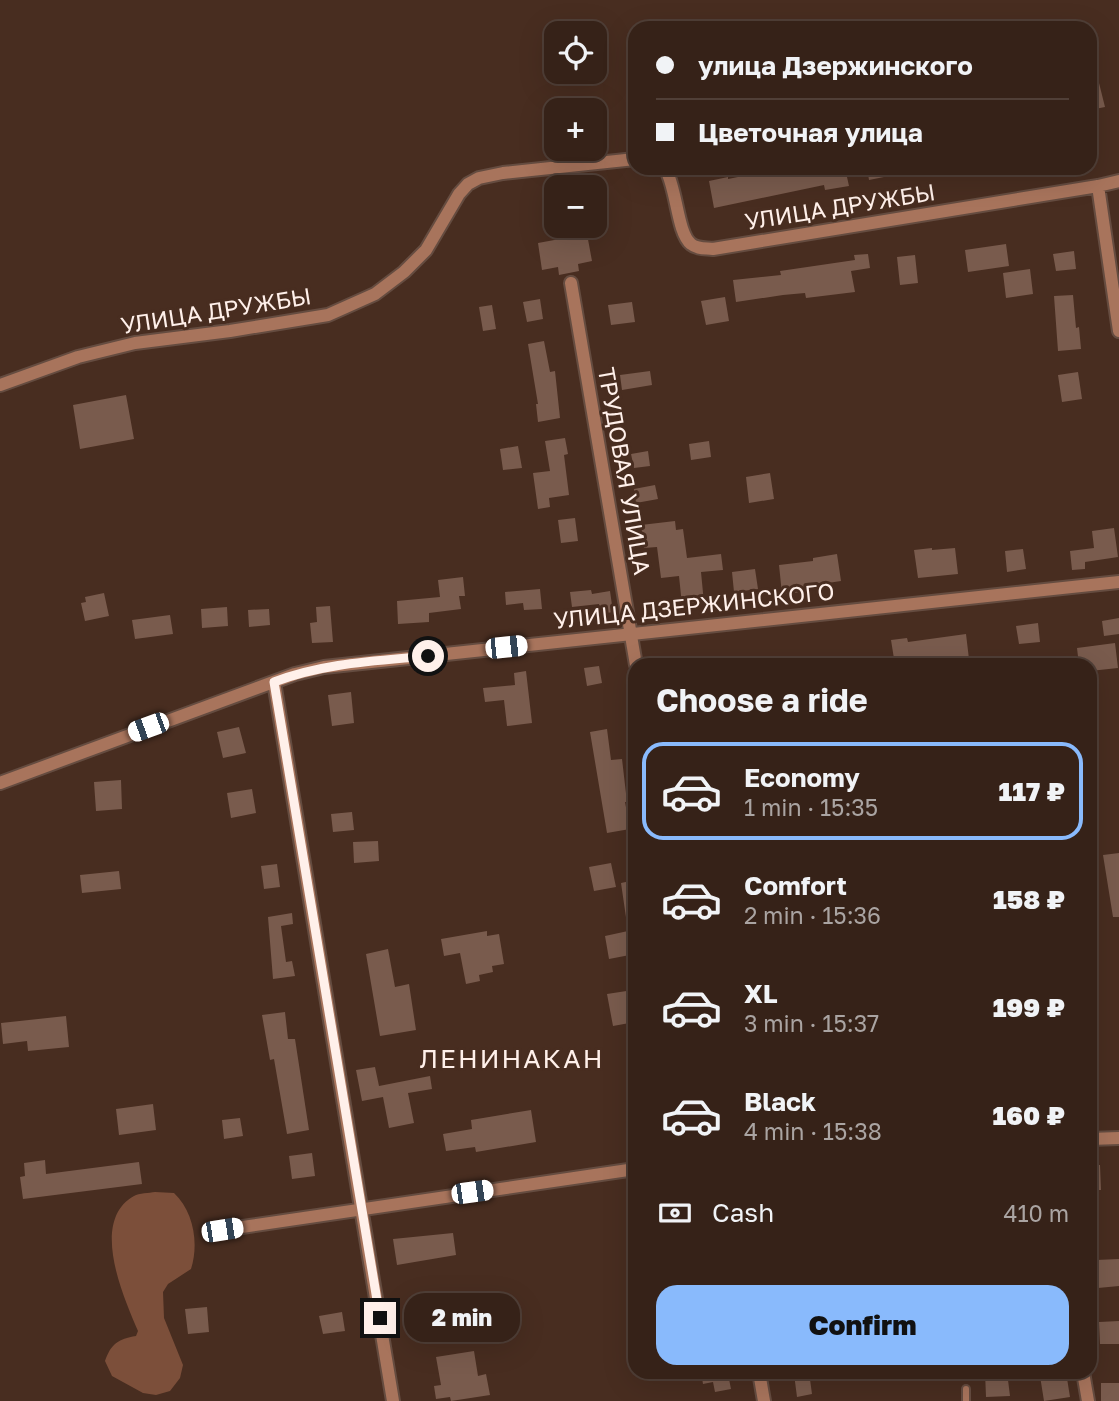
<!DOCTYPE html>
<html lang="en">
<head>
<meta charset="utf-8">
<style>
  body { margin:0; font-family:"Golos Text",sans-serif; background:#412f25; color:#f1f3f6; height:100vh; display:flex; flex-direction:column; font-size:26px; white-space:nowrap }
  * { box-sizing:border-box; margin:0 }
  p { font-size:23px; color:#aaa4a2 }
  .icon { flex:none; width:38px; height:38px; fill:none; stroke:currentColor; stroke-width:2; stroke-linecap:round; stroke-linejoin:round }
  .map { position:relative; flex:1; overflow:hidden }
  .sheet { position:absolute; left:628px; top:658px; width:469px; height:721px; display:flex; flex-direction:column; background:#362218; border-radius:21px; box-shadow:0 7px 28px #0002,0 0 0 2px #503f37 }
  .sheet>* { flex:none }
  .hud { position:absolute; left:628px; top:21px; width:469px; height:154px; border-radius:21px; box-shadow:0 7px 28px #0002,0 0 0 2px #503f37; display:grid; align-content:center; height:154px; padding:0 28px; background:#362218 }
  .fabs { position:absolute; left:544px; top:21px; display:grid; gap:14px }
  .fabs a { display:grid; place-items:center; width:63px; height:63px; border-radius:14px; background:#362218; box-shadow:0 7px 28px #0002,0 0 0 2px #503f37; font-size:35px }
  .end { position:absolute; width:32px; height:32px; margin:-16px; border:9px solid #fff0ea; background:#111; box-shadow:0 0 0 4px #111 }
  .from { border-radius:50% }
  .bubble { position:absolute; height:49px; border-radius:21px; background:#362218; box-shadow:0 7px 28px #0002,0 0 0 2px #503f37; font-size:23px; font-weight:800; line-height:49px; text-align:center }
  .car { position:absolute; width:21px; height:42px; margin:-21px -10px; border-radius:9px; box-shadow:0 0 5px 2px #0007; background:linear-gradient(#fff 24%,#345 0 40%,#fff 0 76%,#345 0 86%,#fff 0) }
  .hud b { display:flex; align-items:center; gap:24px; height:66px; font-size:26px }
  .hud b+b { border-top:2px solid #503f37 }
  .hud i { width:18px; height:18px; background:#f1f3f6 }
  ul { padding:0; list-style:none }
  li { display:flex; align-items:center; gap:21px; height:98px; margin:0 14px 10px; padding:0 14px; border:4px solid transparent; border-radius:21px }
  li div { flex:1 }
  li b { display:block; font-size:26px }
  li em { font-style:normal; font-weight:800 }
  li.on { border-color:#89bafc }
  li>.icon { width:63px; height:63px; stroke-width:1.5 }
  h2 { padding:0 28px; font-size:32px; line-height:84px }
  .pay { display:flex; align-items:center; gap:18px; height:77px; padding:0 28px; font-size:26px }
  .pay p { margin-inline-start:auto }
  .action { display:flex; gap:14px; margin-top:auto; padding:14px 28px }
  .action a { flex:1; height:80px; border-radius:21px; background:#89bafc; color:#111; font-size:28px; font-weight:800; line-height:80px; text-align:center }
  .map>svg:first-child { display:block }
  .green { fill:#7c4f3a }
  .building { fill:#795b4d }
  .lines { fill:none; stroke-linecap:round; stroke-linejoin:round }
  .service-casing { stroke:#654c40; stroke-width:10 }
  .minor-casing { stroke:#654c40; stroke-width:16 }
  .service { stroke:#a8745c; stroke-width:6 }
  .minor { stroke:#a8745c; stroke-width:12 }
  .route { stroke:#fff0ea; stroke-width:9 }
  .labels { text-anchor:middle; stroke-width:6; stroke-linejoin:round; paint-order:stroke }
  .street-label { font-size:23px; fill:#fff0ea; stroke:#482d20 }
  .quarter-label { font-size:26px; letter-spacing:2px; fill:#fff0ea; stroke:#482d20 }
</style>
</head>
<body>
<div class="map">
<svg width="1119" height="1401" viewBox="0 0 1119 1401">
  <rect width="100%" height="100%" fill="#482d20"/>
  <path class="green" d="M155 1192 174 1193C194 1212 199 1244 191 1269L168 1284 163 1292 164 1318 183 1365 180 1378 170 1391 156 1395 143 1393 112 1376 105 1361C111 1344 118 1339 136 1336L138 1331C124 1298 89 1221 134 1196 139 1193 149 1193 155 1192Z"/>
  <path class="building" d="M1099 83 1105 107 1090 110V85Z
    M783 168H845L849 186 825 190 824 185 714 208 709 181 728 177V179Z
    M867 168H903L904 173 869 180Z
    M587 234 592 261 578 264 579 271 559 275 558 267 542 270 538 243Z
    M1006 244 1009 266 968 272 965 250Z
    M1074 251 1076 269 1056 271 1053 254Z
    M868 254 870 268 851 271 855 292 806 298 805 293 783 295 736 302 733 280 781 275 780 271 855 260 854 255Z
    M915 255 918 283 900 285 897 257Z
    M1030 269 1033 294 1006 298 1003 273Z
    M1073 295 1076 328 1079 327 1081 349 1058 351 1054 296Z
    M725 297 729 321 706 325 701 301Z
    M540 299 543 319 527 322 523 302Z
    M632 302 635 322 611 325 608 305Z
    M492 305 496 329 483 331 479 307Z
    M544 341 550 372 555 371 560 418 538 422 536 404H538L528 344Z
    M650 371 652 385 622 390 620 375Z
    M1078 372 1082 399 1062 402 1058 375Z
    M126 395 134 439 80 449 73 405Z
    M565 438 568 454 564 455 569 495 549 498 550 507 538 509 533 473 550 471 545 441Z
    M709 441 711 457 691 460 689 444Z
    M518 446 522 468 503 470 500 449Z
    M648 451 650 466 634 468 631 454Z
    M770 473 774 499 749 503 746 477Z
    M655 485 658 499 636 503 634 489Z
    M575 518 578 541 561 543 558 520Z
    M675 521 676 530 683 529 687 558 721 554 723 570 701 572 704 603 682 605 679 576 661 578 657 547 644 548 641 525Z
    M1114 528 1118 557 1085 562V569L1072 570 1070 551 1094 548 1092 531Z
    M932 548V550L955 548 958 574 918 578 914 550Z
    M1023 549 1026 569 1007 572 1005 551Z
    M837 554 841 581 801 587 802 592 782 594 779 565 813 561V558Z
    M755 569 758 589 734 592 732 572Z
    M463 577 465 596H459L461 609 429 613V622L398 624 397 601 440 597 438 580Z
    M540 589 542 609 524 610 523 603 506 605 505 592Z
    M591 590 592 594 610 591 613 612 600 614 599 604 572 607 570 592Z
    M104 593 109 616 85 621 81 603 86 602 85 597Z
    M330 606 333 642 312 643 310 623 317 622 316 607Z
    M227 607 228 626 202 628 201 609Z
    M269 609 270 625 249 627 248 610Z
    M170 615 173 634 135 639 132 620Z
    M1119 618V634L1104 636 1102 621Z
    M1038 623 1040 642 1019 644 1016 626Z
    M966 634 969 659 940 665H895L891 640 907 638 908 642Z
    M1115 643 1118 668 1090 671V665H1079L1077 648Z
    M599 666 602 683 587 686 584 668Z
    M526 671 532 723 507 726 504 700 485 702 483 688 515 685 514 673Z
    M351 692 354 723 332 726 328 695Z
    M239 727 246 753 223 758 217 732Z
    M607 729 611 760 622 759 627 802H625L630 829 607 833 590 732Z
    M121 780 122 809 96 811 94 782Z
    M252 789 256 813 231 818 227 793Z
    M352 812 354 830 333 832 331 814Z
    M378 841 379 861 354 863 353 842Z
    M1119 853V917H1113L1103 855Z
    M611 863 616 887 594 891 589 867Z
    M277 864 280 887 264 889 261 866Z
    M119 871 121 889 82 893 80 875Z
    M635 880V939H633L635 954 609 959 605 936 628 931 621 883Z
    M292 913 293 924 281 926 286 962 292 961 295 976 273 979 268 917Z
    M487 931V936L499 934 504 964 492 966 493 972 479 975 480 981 466 984 460 953 444 956 441 939Z
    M388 949 395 987 409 984 416 1030 380 1036 366 954Z
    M633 990 635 1022 613 1026 607 994Z
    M285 1012 288 1039H295L309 1130 287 1134 274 1059 270 1060 262 1015Z
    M66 1016 69 1047 28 1051 27 1041 3 1044 1 1023Z
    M375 1067 379 1086 430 1076 432 1089 408 1093 414 1123 389 1128 383 1097 362 1101 356 1070Z
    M153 1104 156 1130 119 1135 116 1109Z
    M531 1110 536 1142 476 1152 475 1147 446 1151 443 1134 472 1129 471 1120Z
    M240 1118 243 1136 224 1139 222 1120Z
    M312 1153 315 1176 292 1179 289 1156Z
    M45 1160 46 1174 139 1162 142 1184 23 1199 20 1177 25 1176 24 1163Z
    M1090 1165H1100L1101 1190H1090Z
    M453 1233 456 1255 397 1265 393 1239Z
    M1119 1259V1286L1098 1288 1096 1260Z
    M207 1307 209 1332 188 1334 185 1309Z
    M342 1312 345 1331 323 1334 319 1316Z
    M1119 1321V1344H1100L1099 1322Z
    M474 1351 478 1376 486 1374 490 1395 451 1401 450 1397 436 1399 434 1386 441 1385 436 1357Z
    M701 1372H738L739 1378 729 1379 731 1389 715 1392 713 1382 703 1384Z
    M809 1372 812 1394 797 1397 794 1374Z
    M985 1372H1007L1010 1396 986 1397Z
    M1052 1372H1066L1070 1397 1044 1401 1040 1376 1052 1374Z
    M1101 1383H1119V1401H1101Z"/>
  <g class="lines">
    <g class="service-casing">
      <path id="service" d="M966 1389V1401"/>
    </g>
    <g class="minor-casing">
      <path id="minor" d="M665 168C677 188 677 233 691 244 697 249 705 248 713 249L1098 186 1119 181
        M1098 186 1119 331
        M571 283 636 665
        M0 385 78 357 135 343 230 331 328 315 375 294 404 272 426 250 459 194 468 184 479 178 503 173 635 159
        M274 682 393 1401
        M0 783 295 674 324 667 1119 582
        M1090 1139 1119 1138
        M222 1230 635 1169
        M759 1372 764 1401
        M1083 1372 1088 1401"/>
    </g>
    <use href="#service" class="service"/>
    <use href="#minor" class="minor"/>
  </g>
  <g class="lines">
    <path class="route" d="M380 1318 274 682C323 663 376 661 428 656"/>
  </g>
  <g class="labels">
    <g class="street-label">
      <text transform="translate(840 207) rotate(-9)" y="8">УЛИЦА ДРУЖБЫ</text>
      <text transform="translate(216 311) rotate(-9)" y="8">УЛИЦА ДРУЖБЫ</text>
      <text transform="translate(624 471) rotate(80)" y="8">ТРУДОВАЯ УЛИЦА</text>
      <text transform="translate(694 606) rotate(-6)" y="8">УЛИЦА ДЗЕРЖИНСКОГО</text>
    </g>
    <g class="quarter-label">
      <text x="512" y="1068">ЛЕНИНАКАН</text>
    </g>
  </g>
</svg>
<div class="fabs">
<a><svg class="icon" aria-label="locate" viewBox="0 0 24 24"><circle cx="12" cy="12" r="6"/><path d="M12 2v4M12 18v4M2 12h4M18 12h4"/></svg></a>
<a>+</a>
<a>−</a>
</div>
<i class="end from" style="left:428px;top:656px"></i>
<i class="end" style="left:380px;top:1318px"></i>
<div class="bubble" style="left:404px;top:1293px;width:116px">2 min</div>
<i class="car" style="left:506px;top:647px;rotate:84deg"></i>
<i class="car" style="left:148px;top:727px;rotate:250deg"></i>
<i class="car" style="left:472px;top:1192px;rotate:82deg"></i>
<i class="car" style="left:222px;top:1230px;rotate:81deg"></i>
<div class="hud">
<b><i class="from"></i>улица Дзержинского</b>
<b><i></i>Цветочная улица</b>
</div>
<section class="sheet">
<h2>Choose a ride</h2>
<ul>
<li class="on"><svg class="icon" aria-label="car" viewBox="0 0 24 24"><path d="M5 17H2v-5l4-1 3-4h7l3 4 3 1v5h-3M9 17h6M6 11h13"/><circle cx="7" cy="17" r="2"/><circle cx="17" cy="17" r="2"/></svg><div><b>Economy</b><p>1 min · 15:35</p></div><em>117 ₽</em></li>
<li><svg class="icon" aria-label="car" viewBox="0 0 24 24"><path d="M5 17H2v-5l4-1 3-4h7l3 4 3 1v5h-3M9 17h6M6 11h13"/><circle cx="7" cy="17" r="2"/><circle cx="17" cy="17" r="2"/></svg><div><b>Comfort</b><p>2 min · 15:36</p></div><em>158 ₽</em></li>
<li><svg class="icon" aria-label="car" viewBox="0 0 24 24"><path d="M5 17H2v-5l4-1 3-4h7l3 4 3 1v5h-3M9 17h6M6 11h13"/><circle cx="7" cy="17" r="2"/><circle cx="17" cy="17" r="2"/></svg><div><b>XL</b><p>3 min · 15:37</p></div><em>199 ₽</em></li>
<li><svg class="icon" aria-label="car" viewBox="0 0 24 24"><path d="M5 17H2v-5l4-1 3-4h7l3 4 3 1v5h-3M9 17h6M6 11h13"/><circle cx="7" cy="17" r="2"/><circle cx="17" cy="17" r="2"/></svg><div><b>Black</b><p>4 min · 15:38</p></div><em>160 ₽</em></li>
</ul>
<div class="pay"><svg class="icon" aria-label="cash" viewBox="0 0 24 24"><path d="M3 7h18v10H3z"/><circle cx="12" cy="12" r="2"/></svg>Cash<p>410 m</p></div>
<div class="action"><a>Confirm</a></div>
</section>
</div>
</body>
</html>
